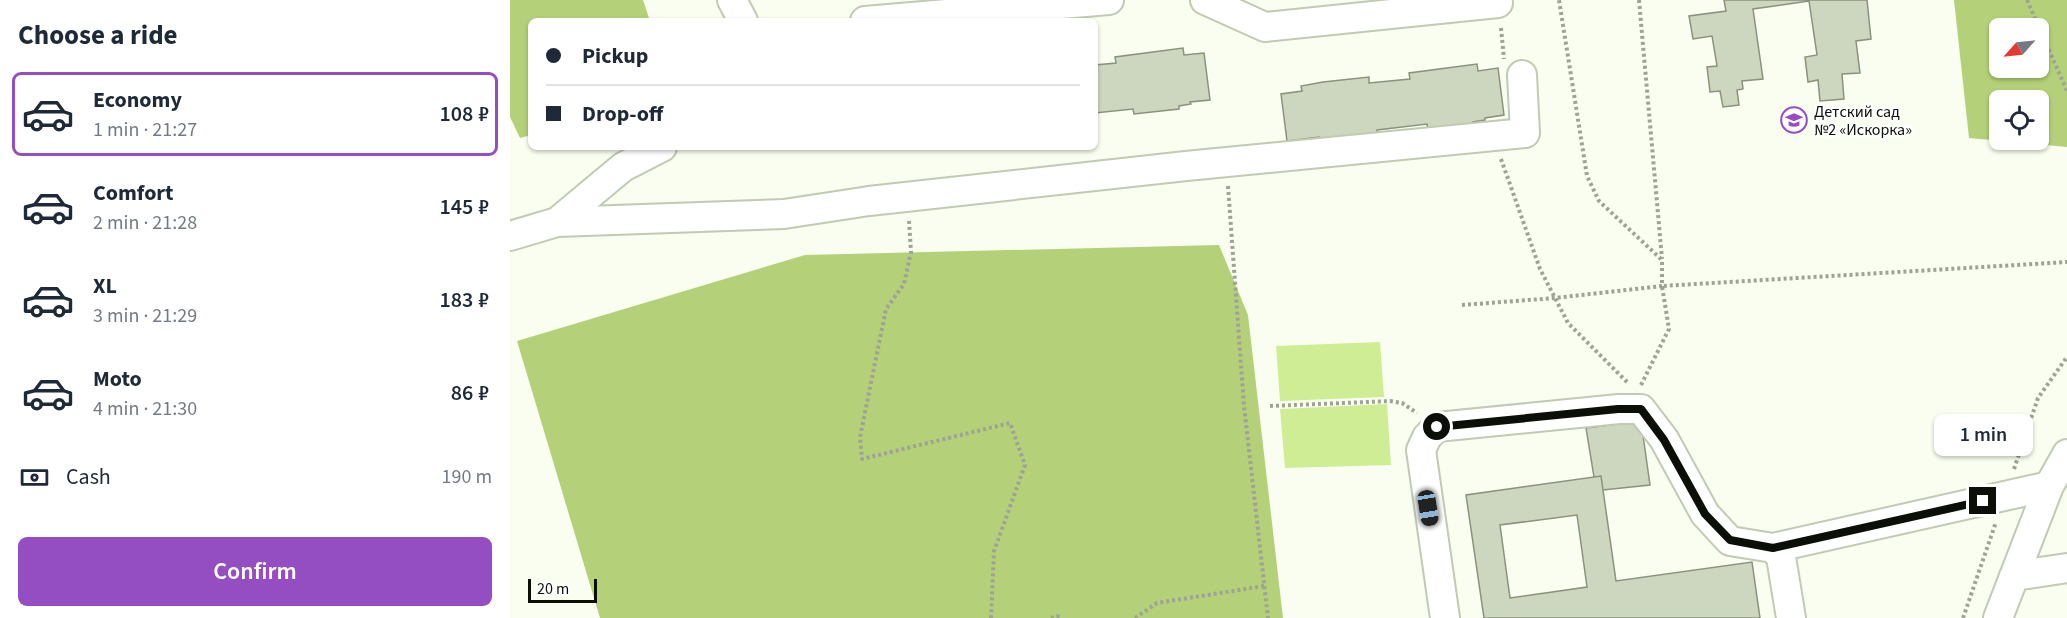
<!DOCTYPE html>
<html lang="en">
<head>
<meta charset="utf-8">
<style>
  body { margin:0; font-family:"Source Sans 3",sans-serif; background:#f2f2f3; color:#1f2937; height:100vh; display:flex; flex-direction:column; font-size:22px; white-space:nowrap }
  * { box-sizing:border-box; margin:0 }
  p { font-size:20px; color:#747a83 }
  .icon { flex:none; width:33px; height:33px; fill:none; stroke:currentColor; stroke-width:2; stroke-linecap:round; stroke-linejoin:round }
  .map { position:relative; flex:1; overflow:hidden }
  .side { display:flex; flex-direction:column; background:#fff; width:510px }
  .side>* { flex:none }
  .hud { position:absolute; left:18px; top:18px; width:570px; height:132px; border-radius:9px; box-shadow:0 2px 4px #0004; display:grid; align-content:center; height:132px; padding:0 18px; background:#fff }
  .needle { width:39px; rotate:243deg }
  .tools { position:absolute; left:1479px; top:18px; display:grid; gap:12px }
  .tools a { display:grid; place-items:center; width:60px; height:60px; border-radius:9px; background:#fff; box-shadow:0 2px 4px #0004; font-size:30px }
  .scale { position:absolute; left:18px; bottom:15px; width:69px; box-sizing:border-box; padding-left:6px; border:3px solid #0c0f08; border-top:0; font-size:16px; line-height:21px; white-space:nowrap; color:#0c0f08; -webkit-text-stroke:4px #fff; paint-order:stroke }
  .end { position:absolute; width:27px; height:27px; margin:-14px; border:8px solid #0c0f08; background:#fff; box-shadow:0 0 0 3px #fff }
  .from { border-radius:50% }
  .bubble { position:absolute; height:42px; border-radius:9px; background:#fff; box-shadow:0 2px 4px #0004; font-size:20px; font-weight:600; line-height:42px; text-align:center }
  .car { position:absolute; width:18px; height:36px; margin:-18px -9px; border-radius:8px; box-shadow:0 0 4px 2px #0007; background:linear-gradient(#222 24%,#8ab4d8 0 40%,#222 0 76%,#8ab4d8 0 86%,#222 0) }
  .hud b { display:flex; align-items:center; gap:21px; height:57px; font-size:22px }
  .hud b+b { border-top:2px solid #e0e1e3 }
  .hud i { width:15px; height:15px; background:#1f2937 }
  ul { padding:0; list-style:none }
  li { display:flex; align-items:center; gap:18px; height:84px; margin:0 12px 9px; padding:0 6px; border:3px solid transparent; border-radius:9px }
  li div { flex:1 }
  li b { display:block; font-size:22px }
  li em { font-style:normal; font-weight:600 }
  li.selected { border-color:#954ec2 }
  li>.icon { width:54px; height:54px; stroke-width:1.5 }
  h2 { padding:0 18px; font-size:27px; line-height:72px }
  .pay { display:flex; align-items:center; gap:15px; height:66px; padding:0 18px; font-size:22px }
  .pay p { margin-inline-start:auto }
  .button { display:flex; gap:12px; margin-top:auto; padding:12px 18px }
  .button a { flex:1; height:69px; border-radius:9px; background:#954ec2; color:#fff; font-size:24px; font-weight:600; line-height:69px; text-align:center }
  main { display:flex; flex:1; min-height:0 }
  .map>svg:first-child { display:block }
  .green { fill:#cfed94 }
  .forest { fill:#b4d179; fill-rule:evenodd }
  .building { fill:#cdd6bf; stroke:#8a927d; stroke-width:1.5; fill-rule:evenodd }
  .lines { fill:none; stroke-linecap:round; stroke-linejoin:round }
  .minor-casing { stroke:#c1cab3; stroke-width:32 }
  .path { stroke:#9ea297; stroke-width:4; stroke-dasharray:3 3; stroke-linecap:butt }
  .minor { stroke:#fff; stroke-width:28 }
  .route { stroke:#0c0f08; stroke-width:8 }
  .labels { text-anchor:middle; stroke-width:4.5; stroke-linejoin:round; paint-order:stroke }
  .poi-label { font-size:16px; fill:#0c0f08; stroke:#fff; text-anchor:start }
</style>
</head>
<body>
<main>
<section class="side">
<h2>Choose a ride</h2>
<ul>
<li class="selected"><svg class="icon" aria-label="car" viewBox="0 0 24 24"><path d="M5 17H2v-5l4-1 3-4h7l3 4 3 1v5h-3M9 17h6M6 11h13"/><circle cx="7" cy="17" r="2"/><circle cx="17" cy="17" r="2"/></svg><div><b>Economy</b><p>1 min · 21:27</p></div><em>108 ₽</em></li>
<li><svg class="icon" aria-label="car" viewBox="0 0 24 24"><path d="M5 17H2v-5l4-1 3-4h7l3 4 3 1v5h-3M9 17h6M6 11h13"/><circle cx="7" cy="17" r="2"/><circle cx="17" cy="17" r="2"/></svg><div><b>Comfort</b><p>2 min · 21:28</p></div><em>145 ₽</em></li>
<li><svg class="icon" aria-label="car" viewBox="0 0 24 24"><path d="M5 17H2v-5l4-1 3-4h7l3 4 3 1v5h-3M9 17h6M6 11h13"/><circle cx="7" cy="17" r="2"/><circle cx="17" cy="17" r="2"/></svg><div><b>XL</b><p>3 min · 21:29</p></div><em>183 ₽</em></li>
<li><svg class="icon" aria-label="car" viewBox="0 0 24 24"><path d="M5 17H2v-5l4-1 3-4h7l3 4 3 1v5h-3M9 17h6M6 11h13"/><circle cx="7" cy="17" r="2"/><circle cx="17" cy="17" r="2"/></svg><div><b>Moto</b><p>4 min · 21:30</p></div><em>86 ₽</em></li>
</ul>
<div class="pay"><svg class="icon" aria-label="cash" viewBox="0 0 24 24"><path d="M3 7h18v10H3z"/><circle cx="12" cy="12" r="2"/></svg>Cash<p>190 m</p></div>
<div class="button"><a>Confirm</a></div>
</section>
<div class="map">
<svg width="1557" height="618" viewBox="0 0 1557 618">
  <rect width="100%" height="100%" fill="#f9fef0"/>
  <path class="green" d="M870 342 874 397 770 401 766 346Z
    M877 404 881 465 775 468 770 409Z"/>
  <path class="forest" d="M0 0H133L140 21H21V135L10 138 0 117Z
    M1444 0H1557V147L1459 138ZM1528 28V68H1490V28ZM1528 100V140H1490V100Z
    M709 245 738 315 773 618H90L7 341 295 255Z"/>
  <path class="building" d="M1214 0H1357L1361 39 1346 41 1350 73 1332 74 1334 99 1310 101 1308 80 1298 82 1295 57 1307 55 1299 1 1243 9 1253 79 1232 81 1233 89 1227 90 1229 105 1213 107 1210 91 1200 92 1197 67 1207 66 1202 36 1183 39 1179 16 1216 11Z
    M673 48 674 55 694 53 700 100 680 102 681 104 669 106V109L624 114 623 109 585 113V65L606 63 605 57Z
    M967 64 968 71 988 68 994 115 975 118V120L963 122V125L918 130 917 124 867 130V133L855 134V137L809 143V137L777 141 771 94 792 91 791 86 813 82 859 77V83L900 79 899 73Z
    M1131 421 1140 485 1093 490 1091 476 1084 477 1076 428Z
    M1091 476 1106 581 1242 562 1250 618H974L956 495ZM1067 515 1077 587 1000 598 990 525Z"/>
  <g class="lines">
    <g class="minor-casing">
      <path id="minor" d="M222 0 233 21
        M695 0 755 27 988 3
        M355 21 599 0
        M47 222 274 214 359 201 676 166 1015 133 1012 75
        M0 236 47 222 113 167 152 147
        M1263 548 1539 486
        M1504 576 1557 568
        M935 618 911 450 917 437 927 427 1109 409H1131L1154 439 1195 514 1220 541 1263 548 1271 557 1281 618
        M1488 618 1539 486 1557 454"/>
    </g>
    <path class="path" d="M1129 0 1152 259
      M1517 0 1557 91
      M991 28 994 59
      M991 159 1030 269 1058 323 1118 383
      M718 186 734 406 758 618
      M399 221 401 252 394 284 376 309 350 437 352 459 500 423 515 465 484 551 481 618
      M952 305 1045 298 1152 286V260L1089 201 1077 176 1049 0
      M1131 385 1159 329 1152 286 1557 262
      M760 406 880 401 892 403 907 413
      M1504 469 1528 398 1557 357
      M541 618 547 616 550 618
      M625 618 647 603 754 586
      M1453 618 1486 522"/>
    <use href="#minor" class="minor"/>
  </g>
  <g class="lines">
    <path class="route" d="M927 427 1108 409H1131L1154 440 1195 514 1220 540 1263 548 1473 501"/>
  </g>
  <defs>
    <g id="school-ring" transform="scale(1.35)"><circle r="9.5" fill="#fff" stroke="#954ec2" stroke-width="1.5"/><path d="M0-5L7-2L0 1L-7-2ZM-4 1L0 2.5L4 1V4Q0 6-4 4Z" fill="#954ec2"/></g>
  </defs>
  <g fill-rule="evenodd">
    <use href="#school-ring" x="1284" y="120"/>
  </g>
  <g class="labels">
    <g class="poi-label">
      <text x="1304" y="117">Детcкий сад<tspan x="1304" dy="18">№2 «Искорка»</tspan></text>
    </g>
  </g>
</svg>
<div class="tools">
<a><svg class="needle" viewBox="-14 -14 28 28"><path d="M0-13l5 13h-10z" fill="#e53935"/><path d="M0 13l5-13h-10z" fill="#747a83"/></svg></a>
<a><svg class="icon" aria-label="locate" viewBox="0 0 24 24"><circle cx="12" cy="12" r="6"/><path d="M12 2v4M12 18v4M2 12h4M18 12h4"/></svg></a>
</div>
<div class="scale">20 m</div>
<i class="end from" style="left:927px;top:427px"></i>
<i class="end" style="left:1473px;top:501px"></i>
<div class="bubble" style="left:1424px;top:414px;width:99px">1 min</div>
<i class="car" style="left:918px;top:508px;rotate:171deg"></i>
<div class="hud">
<b><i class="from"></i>Pickup</b>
<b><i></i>Drop-off</b>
</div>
</div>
</main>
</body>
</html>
